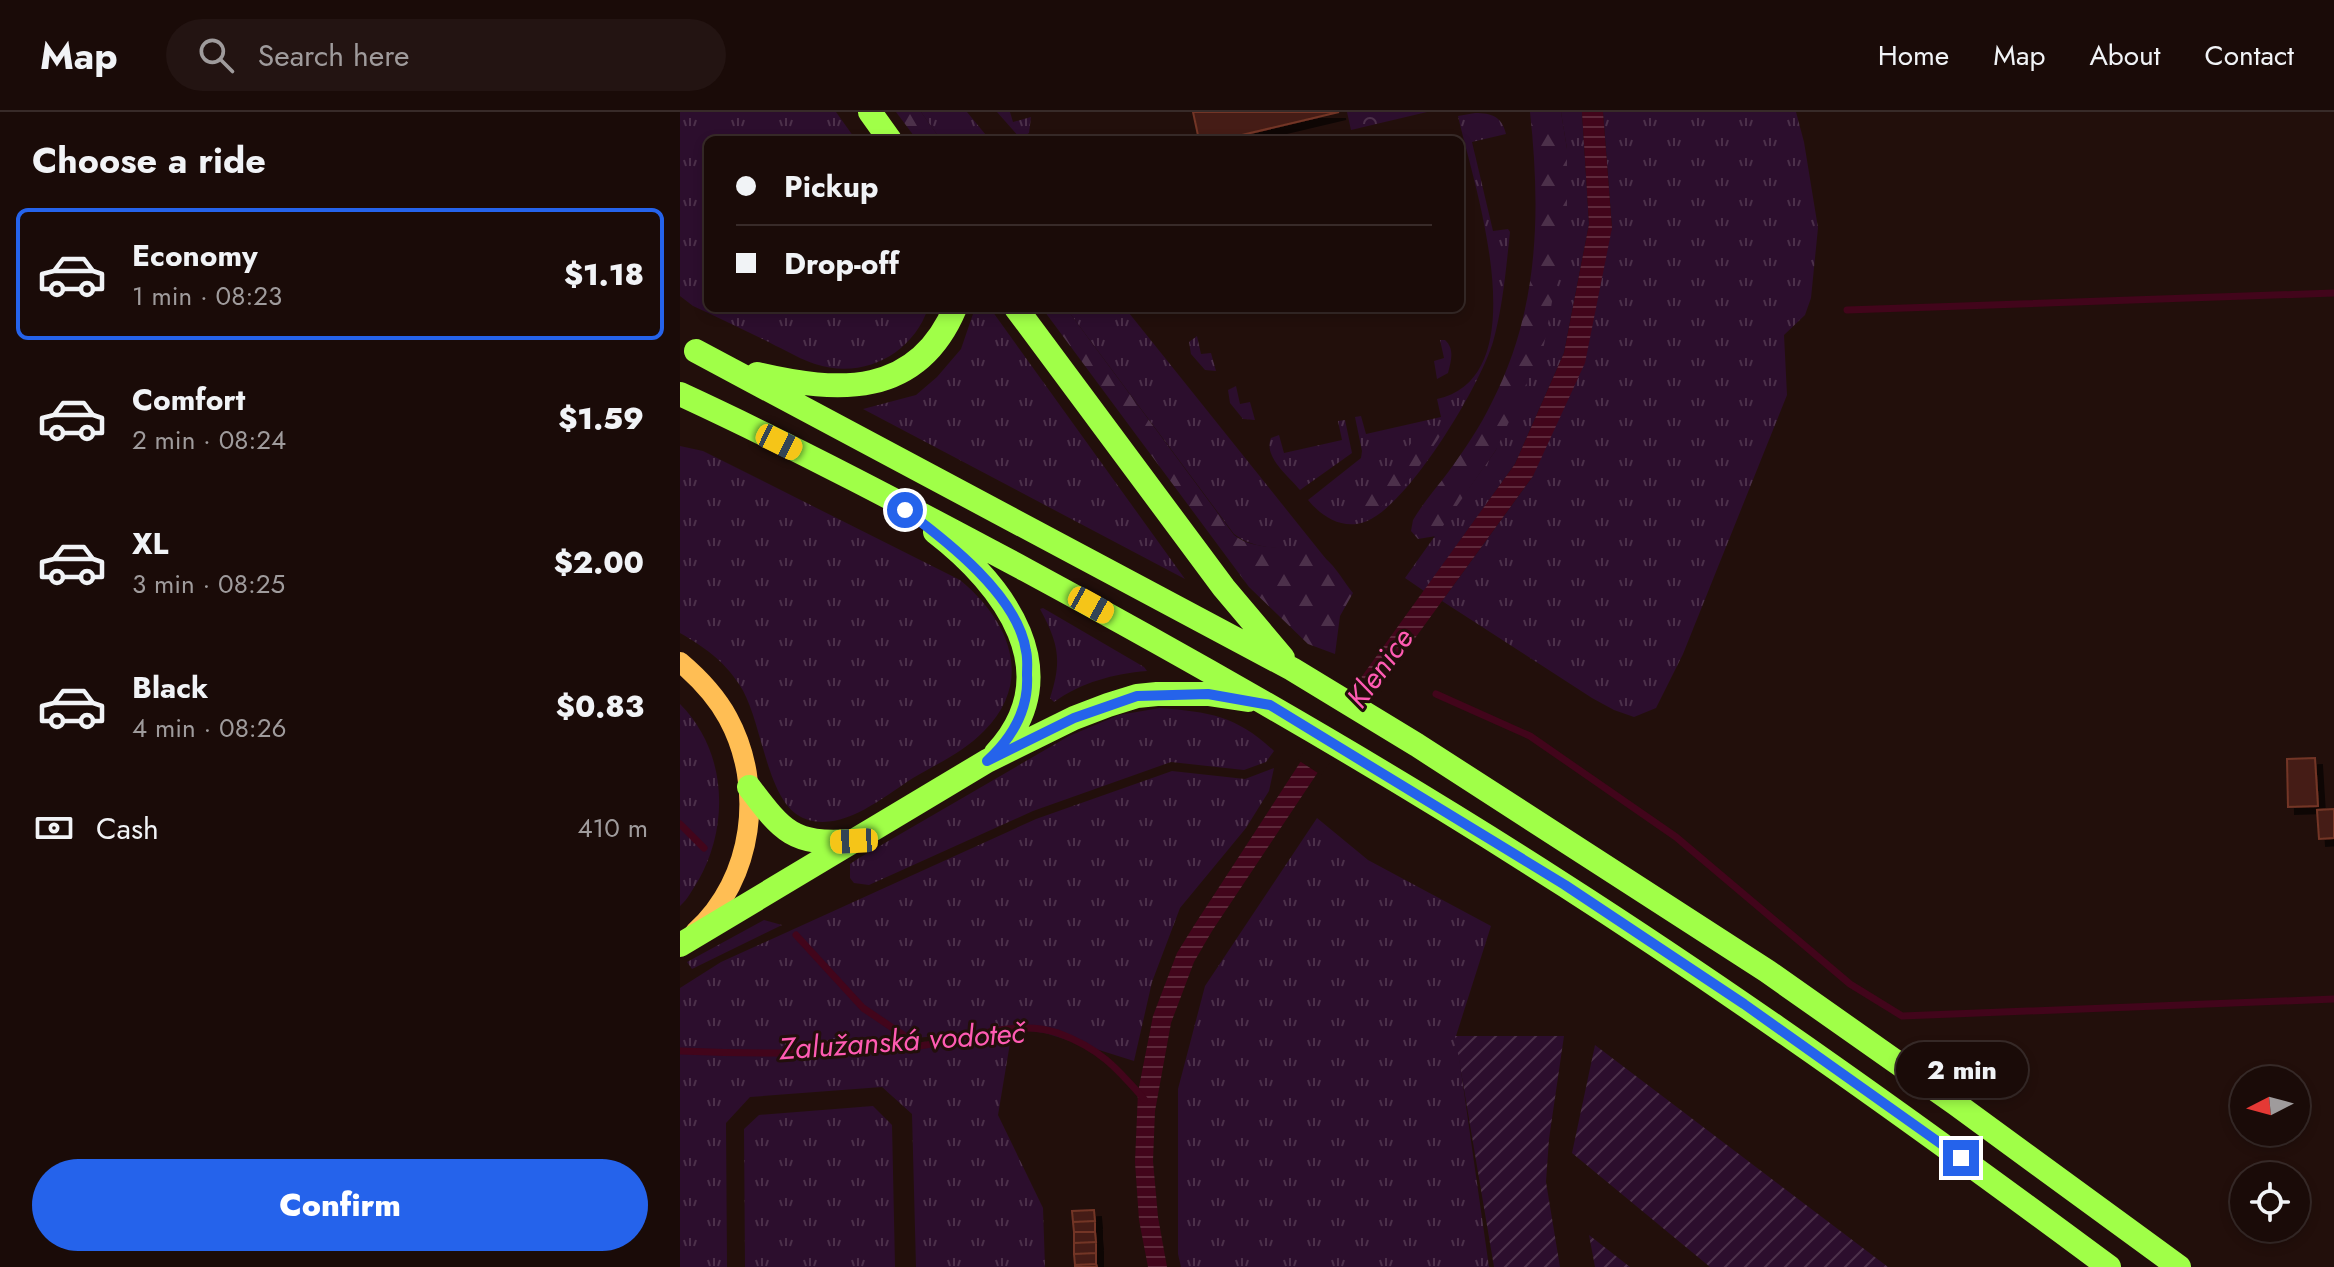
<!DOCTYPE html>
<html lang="en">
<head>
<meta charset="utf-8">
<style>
  body { margin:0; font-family:Jost,sans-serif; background:#231412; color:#f1f3f6; height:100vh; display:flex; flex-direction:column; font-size:30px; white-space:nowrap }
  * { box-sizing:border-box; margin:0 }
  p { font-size:26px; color:#9f9b9c }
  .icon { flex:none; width:44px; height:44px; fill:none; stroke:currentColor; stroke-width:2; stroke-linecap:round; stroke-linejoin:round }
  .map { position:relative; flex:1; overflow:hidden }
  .drawer { display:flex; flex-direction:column; background:#1a0b08; width:680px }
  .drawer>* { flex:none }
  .top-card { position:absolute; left:24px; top:24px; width:760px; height:176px; border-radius:12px; box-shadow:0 4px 12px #0003,0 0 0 2px #382b29; display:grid; align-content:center; height:176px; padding:0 32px; background:#1a0b08 }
  .needle { width:52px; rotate:264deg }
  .controls { position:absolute; left:1550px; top:954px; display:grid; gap:16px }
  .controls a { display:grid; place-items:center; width:80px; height:80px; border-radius:50%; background:#1a0b08; box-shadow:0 4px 12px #0003,0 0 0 2px #382b29; font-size:40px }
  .end { position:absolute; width:36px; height:36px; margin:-18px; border:10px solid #2563eb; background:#fff; box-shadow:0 0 0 4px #fff }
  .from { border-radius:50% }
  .bubble { position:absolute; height:56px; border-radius:28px; background:#1a0b08; box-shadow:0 4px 12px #0003,0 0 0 2px #382b29; font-size:26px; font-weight:800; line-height:56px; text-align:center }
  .car { position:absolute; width:24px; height:48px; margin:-24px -12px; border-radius:10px; box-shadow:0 0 6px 2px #0007; background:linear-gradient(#f5c518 24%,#345 0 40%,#f5c518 0 76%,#345 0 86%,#f5c518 0) }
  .top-card b { display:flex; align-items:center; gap:28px; height:76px; font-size:30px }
  .top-card b+b { border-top:2px solid #382b29 }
  .top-card i { width:20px; height:20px; background:#f1f3f6 }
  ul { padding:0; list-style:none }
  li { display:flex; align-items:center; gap:24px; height:132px; margin:0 16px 12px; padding:0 16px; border:4px solid transparent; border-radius:12px }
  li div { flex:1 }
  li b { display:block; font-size:30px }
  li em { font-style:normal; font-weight:800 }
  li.active { border-color:#2563eb }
  li>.icon { width:72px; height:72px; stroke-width:1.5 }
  h2 { padding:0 32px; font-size:36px; line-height:96px }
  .pay { display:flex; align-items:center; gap:20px; height:88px; padding:0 32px; font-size:30px }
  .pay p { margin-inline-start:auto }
  .action { display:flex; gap:16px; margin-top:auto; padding:16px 32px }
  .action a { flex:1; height:92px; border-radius:48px; background:#2563eb; color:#fff; font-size:32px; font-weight:800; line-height:92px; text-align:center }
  header { display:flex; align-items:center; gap:48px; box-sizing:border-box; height:112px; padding:0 40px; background:#1a0b08; border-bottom:2px solid #382b29 }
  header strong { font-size:38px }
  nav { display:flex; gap:44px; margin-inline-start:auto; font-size:28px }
  .search { width:560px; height:72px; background:#231412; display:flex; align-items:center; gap:20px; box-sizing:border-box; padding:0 28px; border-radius:44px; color:#9f9b9c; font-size:30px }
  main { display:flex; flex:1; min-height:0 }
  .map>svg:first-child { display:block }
  .grass { fill:url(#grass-tufts) }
  .forest { fill:url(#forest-firs) }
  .park { fill:url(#park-crowns) }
  .garden { fill:url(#garden-furrows) }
  .water { fill:url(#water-rules) }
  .pier { fill:#220f0b }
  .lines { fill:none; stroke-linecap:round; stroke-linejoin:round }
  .stream { stroke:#42051b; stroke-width:7 }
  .building { fill:#451f16; stroke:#733526; stroke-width:2; filter:url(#shadow) }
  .primary { stroke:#ffbe54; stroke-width:20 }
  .highway { stroke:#a0ff48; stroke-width:24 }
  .route { stroke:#2563eb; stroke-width:10 }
  .labels { text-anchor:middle; stroke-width:6; stroke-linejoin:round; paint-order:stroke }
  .water-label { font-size:30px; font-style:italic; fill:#ff5bb3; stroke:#220f0b }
</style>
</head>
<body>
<header>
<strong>Map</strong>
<div class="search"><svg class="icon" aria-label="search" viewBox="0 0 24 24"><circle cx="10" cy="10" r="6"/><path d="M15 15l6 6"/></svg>Search here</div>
<nav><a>Home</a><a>Map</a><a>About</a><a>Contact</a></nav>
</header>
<main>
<section class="drawer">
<h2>Choose a ride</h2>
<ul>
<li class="active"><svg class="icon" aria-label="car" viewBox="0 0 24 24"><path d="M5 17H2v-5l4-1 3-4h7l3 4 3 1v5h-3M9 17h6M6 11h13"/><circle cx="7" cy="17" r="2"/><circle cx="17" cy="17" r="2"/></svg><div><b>Economy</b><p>1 min · 08:23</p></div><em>$1.18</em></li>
<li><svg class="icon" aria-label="car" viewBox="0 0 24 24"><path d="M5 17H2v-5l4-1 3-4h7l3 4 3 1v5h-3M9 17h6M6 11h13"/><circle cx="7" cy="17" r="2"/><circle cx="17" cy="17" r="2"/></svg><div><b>Comfort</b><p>2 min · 08:24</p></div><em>$1.59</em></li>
<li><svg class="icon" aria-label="car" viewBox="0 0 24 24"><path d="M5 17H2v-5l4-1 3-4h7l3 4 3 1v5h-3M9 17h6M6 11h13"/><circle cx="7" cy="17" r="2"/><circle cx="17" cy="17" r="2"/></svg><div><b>XL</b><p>3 min · 08:25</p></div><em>$2.00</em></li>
<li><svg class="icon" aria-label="car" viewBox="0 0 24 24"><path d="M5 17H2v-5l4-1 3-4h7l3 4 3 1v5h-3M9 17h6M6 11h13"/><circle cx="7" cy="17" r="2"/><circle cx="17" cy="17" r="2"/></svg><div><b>Black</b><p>4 min · 08:26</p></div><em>$0.83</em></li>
</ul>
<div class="pay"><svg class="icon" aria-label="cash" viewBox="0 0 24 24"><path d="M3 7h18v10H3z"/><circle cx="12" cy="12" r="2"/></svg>Cash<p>410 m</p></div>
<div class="action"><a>Confirm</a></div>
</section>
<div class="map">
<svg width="1654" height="1155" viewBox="0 0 1654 1155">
  <defs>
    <pattern id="grass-tufts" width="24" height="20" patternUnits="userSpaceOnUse" patternTransform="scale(2)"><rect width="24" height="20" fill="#2c0e2d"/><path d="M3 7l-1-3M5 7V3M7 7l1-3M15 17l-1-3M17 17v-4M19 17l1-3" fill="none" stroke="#4c304a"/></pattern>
    <pattern id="forest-firs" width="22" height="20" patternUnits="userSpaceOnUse" patternTransform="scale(2)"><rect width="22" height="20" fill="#2c0e2d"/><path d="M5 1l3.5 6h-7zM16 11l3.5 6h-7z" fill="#4c304a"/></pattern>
    <pattern id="park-crowns" width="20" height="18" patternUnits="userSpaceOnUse" patternTransform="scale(2)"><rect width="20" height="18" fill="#2c0e2d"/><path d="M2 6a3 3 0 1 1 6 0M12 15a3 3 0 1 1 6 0" fill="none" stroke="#4c304a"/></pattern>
    <pattern id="garden-furrows" width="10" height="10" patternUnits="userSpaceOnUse" patternTransform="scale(2)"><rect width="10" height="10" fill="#2c0e2d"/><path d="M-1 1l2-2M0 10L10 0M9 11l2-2" fill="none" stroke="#4c304a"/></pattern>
    <pattern id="water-rules" width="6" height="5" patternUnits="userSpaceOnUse" patternTransform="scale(2)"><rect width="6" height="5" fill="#42051b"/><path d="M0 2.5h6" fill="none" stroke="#5e293b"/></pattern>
    <filter id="shadow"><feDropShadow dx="7" dy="7" stdDeviation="0" flood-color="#0009"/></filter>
  </defs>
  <rect width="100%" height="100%" fill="#220f0b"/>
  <path class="grass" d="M0 0H156L176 28H28V196H248C233 242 183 268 135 252 122 248 109 240 96 234 69 220 41 207 13 194L0 184Z
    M241 0H287L310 28H261Z
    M317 0H330L333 10 351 5 349 21 340 26Z
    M881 0H902L909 112 884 241 835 352 744 479 725 466 816 338 887 37Z
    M923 0H1116L1124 30 1138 116 1131 186 1125 203 1104 223 1107 283 1003 542 976 596 954 605 934 598 912 586 762 489 853 364 932 116Z
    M795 1C811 1 822 4 826 22L792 30 813 119 828 117 830 120C826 157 823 194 813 230 800 274 729 392 687 409 664 419 642 405 628 388L681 346 682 339 675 305 681 304 686 322 761 305 757 287C860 264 793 71 778 4Z
    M295 196H310L505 467 183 297 236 283 257 265 281 237Z
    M386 196H445L646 447C617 431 580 443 554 422Z
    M517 224 521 242 531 241 536 259 525 258 511 242 509 230Z
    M760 228H765C775 237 771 249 768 261L757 267 754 249 764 246Z
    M556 274 560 292 570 290 575 308 563 307 550 291 548 278Z
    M665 308 672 341 620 378C609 364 583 345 591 326L599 323 604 341 662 328 658 309Z
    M0 334 23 339 280 468C329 508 355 568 304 619 285 639 257 652 233 666 203 685 161 722 123 706 85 689 83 607 59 572 43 548 24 535 0 521Z
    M363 496 464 555 467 559C433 562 402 570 374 590L370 586C382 549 379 532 360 497Z
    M0 592C47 639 50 713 18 769 12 778 8 787 0 794Z
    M480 596C530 600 557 604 594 639L586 650 564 658 491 650 353 699 189 773 174 771 170 766V752L179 746 389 624 439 603Z
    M594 656 589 679 566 716 500 796 472 870 454 949 365 921 335 917 102 938 331 925 318 1003 363 1096 365 1155H236L232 1002 202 975 70 985 46 1011 47 1155H0V876L41 850 356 707 492 659 565 667Z
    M637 706 688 748 811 814 776 924 809 1155H501L498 1142V977L525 874Z
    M84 808 102 813 12 857 7 850Z
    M193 994 212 1013 215 1155H65L64 1017 79 1003Z"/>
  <path class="forest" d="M216 0H241L261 28H237Z
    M850 0H881L887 37V109L864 233 816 338 756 424 738 427 731 419 733 408C743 391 757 375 769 359 784 338 800 315 811 292 859 199 861 102 850 0Z
    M362 196H386L554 423C581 444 620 428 645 446 656 455 664 470 673 481L660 504 655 542 628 532 569 475Z
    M750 313 759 315 760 324 757 329C740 352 702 417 668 399V389L697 377 741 318Z"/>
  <path class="park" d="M667 0H747L671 18Z"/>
  <path class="garden" d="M775 924H884L869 1027 866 1070 880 1155H814Z
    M915 933 1208 1155H1030L892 1041Z
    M909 1123 950 1155H915Z"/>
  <path class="water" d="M902 0H923L932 116 905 251 853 364 642 654 532 819 514 850 491 911 475 999 473 1049 478 1105 487 1155H468L459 1108 455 1050 458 980 473 904 497 841 515 812 623 646 835 352 884 241 909 112Z"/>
  <path class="pier" d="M678 563 702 579 641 663 618 648Z"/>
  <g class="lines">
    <path class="stream" d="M1167 198 1654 181
      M756 582 850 624 996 725 1170 872 1222 904 1654 887
      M0 712 24 736
      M116 823 183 896 238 933
      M0 939C79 942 160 943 239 934 282 929 334 906 378 921 419 936 436 955 464 987"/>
  </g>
  <path class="building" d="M513 0H659L541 28H519Z
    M1635 646 1638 694 1608 695 1607 647Z
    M1654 697V726L1639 727 1637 698Z
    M414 1098 415 1109 393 1110 392 1099Z
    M415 1109V1120H394L393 1110Z
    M394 1120H415L416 1130 394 1131Z
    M416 1130V1141L394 1142V1131Z
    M416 1141V1152L395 1153 394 1142Z
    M416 1152 417 1155H395V1153Z"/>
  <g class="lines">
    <path class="primary" d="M0 550C19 566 36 584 48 606 85 674 74 767 15 820"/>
    <path class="highway" d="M190 0 210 28
      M336 196 544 476 603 546
      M16 239 612 557 737 633 1087 859 1276 992 1499 1155
      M77 262C158 281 237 286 275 196
      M0 282C117 336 232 397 346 458 529 557 709 660 884 773 1071 893 1251 1023 1429 1155
      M255 420C324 473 390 561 316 641
      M69 675C103 720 113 733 171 729
      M0 833 307 649 394 606 428 593 457 584 477 582H528L568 588"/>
  </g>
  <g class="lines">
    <path class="route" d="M225 398C267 429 338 484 346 539 348 547 347 555 347 563 349 598 332 626 307 649L394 606 457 584 528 582 590 593 885 773 1064 892 1281 1046"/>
  </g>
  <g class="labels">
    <g class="water-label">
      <text transform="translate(700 556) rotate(-54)" y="10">Klenice</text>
      <text transform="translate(222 929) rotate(-4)" y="10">Zalužanská vodoteč</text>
    </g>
  </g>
</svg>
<div class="controls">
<a><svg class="needle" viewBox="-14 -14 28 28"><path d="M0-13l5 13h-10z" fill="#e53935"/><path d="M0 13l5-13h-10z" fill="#9f9b9c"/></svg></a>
<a><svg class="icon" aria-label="locate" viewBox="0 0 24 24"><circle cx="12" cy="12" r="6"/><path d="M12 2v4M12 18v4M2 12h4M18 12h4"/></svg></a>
</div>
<i class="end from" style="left:225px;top:398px"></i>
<i class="end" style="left:1281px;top:1046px"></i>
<div class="bubble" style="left:1216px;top:930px;width:132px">2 min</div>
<i class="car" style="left:99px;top:330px;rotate:116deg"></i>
<i class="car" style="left:411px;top:493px;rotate:119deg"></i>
<i class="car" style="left:174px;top:729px;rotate:267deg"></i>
<div class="top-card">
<b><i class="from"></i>Pickup</b>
<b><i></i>Drop-off</b>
</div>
</div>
</main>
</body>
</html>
